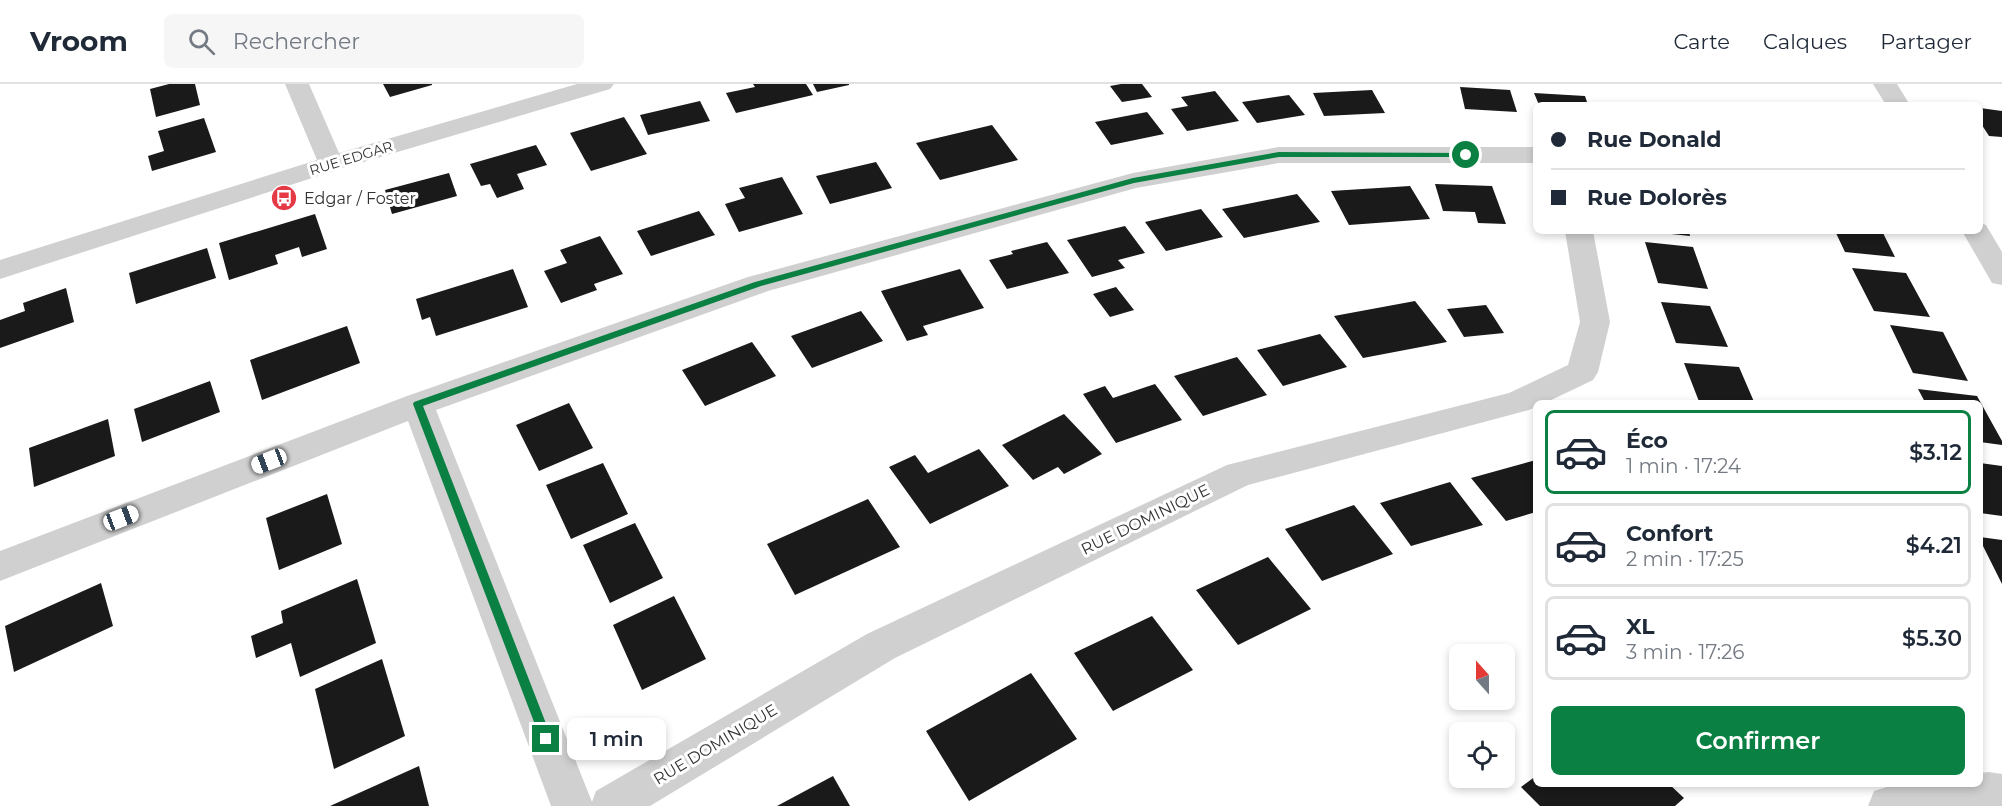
<!DOCTYPE html>
<html lang="fr">
<head>
<meta charset="utf-8">
<style>
  body { margin:0; font-family:Montserrat,sans-serif; background:#f6f6f7; color:#1f2937; height:100vh; display:flex; flex-direction:column; font-size:22px; white-space:nowrap }
  * { box-sizing:border-box; margin:0 }
  p { font-size:20px; color:#747a83 }
  .icon { flex:none; width:33px; height:33px; fill:none; stroke:currentColor; stroke-width:2; stroke-linecap:round; stroke-linejoin:round }
  .map { position:relative; flex:1; overflow:hidden }
  .details { position:absolute; left:1533px; top:316px; width:450px; height:387px; display:flex; flex-direction:column; background:#fff; border-radius:9px; box-shadow:0 3px 9px #0003 }
  .details>* { flex:none }
  .hud { position:absolute; left:1533px; top:18px; width:450px; height:132px; border-radius:9px; box-shadow:0 3px 9px #0003; display:grid; align-content:center; height:132px; padding:0 18px; background:#fff }
  .needle { width:39px; rotate:339deg }
  .tools { position:absolute; left:1449px; top:560px; display:grid; gap:12px }
  .tools a { display:grid; place-items:center; width:66px; height:66px; border-radius:9px; background:#fff; box-shadow:0 3px 9px #0003; font-size:30px }
  .end { position:absolute; width:27px; height:27px; margin:-14px; border:8px solid #0b8043; background:#fff; box-shadow:0 0 0 3px #fff }
  .from { border-radius:50% }
  .bubble { position:absolute; height:42px; border-radius:9px; background:#fff; box-shadow:0 3px 9px #0003; font-size:20px; font-weight:600; line-height:42px; text-align:center }
  .car { position:absolute; width:18px; height:36px; margin:-18px -9px; border-radius:8px; box-shadow:0 0 4px 2px #0007; background:linear-gradient(#fff 24%,#345 0 40%,#fff 0 76%,#345 0 86%,#fff 0) }
  .hud b { display:flex; align-items:center; gap:21px; height:57px; font-size:22px }
  .hud b+b { border-top:2px solid #e0e1e3 }
  .hud i { width:15px; height:15px; background:#1f2937 }
  ul { padding:10px 0 0; list-style:none }
  li { display:flex; align-items:center; gap:18px; height:84px; margin:0 12px 9px; padding:0 6px; border:3px solid #e0e1e3; border-radius:9px }
  li div { flex:1 }
  li b { display:block; font-size:22px }
  li em { font-style:normal; font-weight:600 }
  li.selected { border-color:#0b8043 }
  li>.icon { width:54px; height:54px; stroke-width:1.5 }
  .action { display:flex; gap:12px; margin-top:auto; padding:12px 18px }
  .action a { flex:1; height:69px; border-radius:9px; background:#0b8043; color:#fff; font-size:24px; font-weight:600; line-height:69px; text-align:center }
  header { display:flex; align-items:center; gap:36px; box-sizing:border-box; height:84px; padding:0 30px; background:#fff; border-bottom:2px solid #e0e1e3 }
  header strong { font-size:28px }
  nav { display:flex; gap:33px; margin-inline-start:auto; font-size:21px }
  .search { width:420px; height:54px; background:#f6f6f7; display:flex; align-items:center; gap:15px; box-sizing:border-box; padding:0 21px; border-radius:9px; color:#747a83; font-size:22px }
  .map>svg:first-child { display:block }
  .building { fill:#1a1a1a }
  .lines { fill:none; stroke-linecap:round; stroke-linejoin:round }
  .minor { fill:#d0d0d0; fill-rule:evenodd }
  .route { fill:#0b8043 }
  .labels { text-anchor:middle; stroke-width:6; stroke-linejoin:round; paint-order:stroke }
  .far-street-label { font-size:14px; fill:#333; stroke:#fff }
  .poi-label { font-size:16px; fill:#333; stroke:#fff; text-anchor:start }
  .street-label { font-size:16px; fill:#333; stroke:#fff }
</style>
</head>
<body>
<header>
<strong>Vroom</strong>
<div class="search"><svg class="icon" aria-label="search" viewBox="0 0 24 24"><circle cx="10" cy="10" r="6"/><path d="M15 15l6 6"/></svg>Rechercher</div>
<nav><a>Carte</a><a>Calques</a><a>Partager</a></nav>
</header>
<div class="map">
<svg width="2002" height="722" viewBox="0 0 2002 722">
  <rect width="100%" height="100%" fill="#fff"/>
  <path class="building" d="M169 0H195L200 21 156 33 150 5Z
    M383 0H432V1L390 13Z
    M753 0H806L813 11 736 29 726 9 755 3Z
    M813 0H849V1L817 8Z
    M1121 0H1142L1152 13 1122 18 1110 2Z
    M1460 3 1510 6 1517 28 1465 25Z
    M1372 6 1385 29 1324 32 1313 9Z
    M1215 7 1239 37 1187 47 1171 25 1188 22 1181 13Z
    M1534 9 1585 12 1588 21H1539Z
    M1289 11 1305 31 1257 39 1242 18Z
    M700 17 710 37 648 51 640 31Z
    M1980 24 2002 27V53L1989 52 1980 38Z
    M1147 28 1164 50 1111 61 1095 38Z
    M624 33 647 70 591 87 570 49Z
    M204 34 216 68 152 87 148 72 164 67 158 47Z
    M992 41 1018 76 940 96 916 59Z
    M536 61 547 81 517 90 524 105 497 114 490 100 481 102 470 80Z
    M876 78 892 104 830 120 816 92Z
    M449 89 457 112 392 130 385 106Z
    M782 93 803 130 739 148 725 120 745 114 739 104Z
    M1435 100 1492 102 1506 140 1478 139 1475 128 1443 127Z
    M1410 102 1430 135 1349 141 1331 107Z
    M1297 110 1320 138 1244 154 1222 125Z
    M1201 125 1223 153 1166 167 1145 138Z
    M699 127 715 151 651 172 637 147Z
    M315 130 327 165 302 173 299 163 275 171 278 180 229 196 219 159Z
    M1125 142 1145 169 1118 176 1125 184 1092 193 1067 156Z
    M1662 147H1689L1690 152 1662 149Z
    M1835 147H1882L1895 173 1845 168Z
    M600 152 623 190 594 200 597 206 561 219 544 187 567 179 560 166Z
    M1047 158 1069 189 1007 205 989 176 1013 170 1011 167Z
    M1645 158 1693 163 1708 205 1658 199Z
    M207 164 216 194 136 220 129 189Z
    M1852 184 1906 189 1930 233 1874 227Z
    M513 185 528 223 436 252 430 233 422 236 416 215Z
    M960 185 984 224 923 242 928 251 907 257 881 207Z
    M1116 203 1134 226 1110 233 1093 210Z
    M66 204 74 238 0 264V236L25 227 23 219Z
    M1415 217 1447 258 1363 274 1334 232Z
    M1661 218 1710 222 1728 263 1676 259Z
    M1486 221 1504 249 1464 253 1447 225Z
    M861 227 883 257 812 284 791 252Z
    M1890 241 1943 248 1968 297 1913 289Z
    M347 242 360 279 262 316 250 276Z
    M1320 250 1347 283 1283 302 1257 266Z
    M752 258 776 292 705 322 682 286Z
    M1237 273 1267 311 1203 332 1174 292Z
    M1684 279 1739 283 1755 320H1700Z
    M210 297 220 328 142 358 134 325Z
    M1155 300 1182 336 1116 359 1083 310 1105 302 1113 314Z
    M1918 305 1977 312 2002 357V361L1980 358V320H1926Z
    M569 319 593 364 539 387 516 341Z
    M1064 330 1102 370 1064 390 1058 383 1033 396 1002 361Z
    M108 335 115 372 34 403 29 364Z
    M979 365 1009 402 930 440 889 383 915 371 928 389Z
    M1536 376V428L1506 437 1471 394Z
    M603 379 628 430 571 455 546 401Z
    M1980 379 2002 382V432L1980 429Z
    M1450 398 1483 441 1411 462 1380 419Z
    M327 410 342 460 279 486 266 434Z
    M868 415 900 463 795 511 767 460Z
    M1354 421 1393 470 1322 497 1285 445Z
    M635 439 663 494 610 519 583 461Z
    M1980 453 2002 456V500L1980 456Z
    M1268 473 1311 525 1238 561 1196 506Z
    M357 495 376 559 300 593 291 559 256 574 251 552 283 539 281 527Z
    M101 499 113 542 14 588 5 542Z
    M674 512 706 575 642 606 613 541Z
    M1152 532 1193 586 1113 627 1074 569Z
    M382 575 405 652 334 685 315 605Z
    M1031 589 1077 655 969 717 926 647Z
    M419 682 429 722H330Z
    M833 692 850 722H777Z
    M1536 692V700H1669L1684 714 1675 722H1540L1521 703Z"/>
  <g class="lines">
    <path class="minor" d="M285 0H309L339 69 577 0H614L610 5 340 85 0 195V176L317 76Z
      M1873 0H1897L1910 21H1886Z
      M1279 63H1536V79H1279L1136 104 768 207 436 326 592 718 596 707 867 550 1227 381 1509 309 1568 281 1580 238 1565 147H1593L1610 238 1598 288 1593 296 1543 320H1536V323L1529 326 1248 401 895 574 650 722H551L408 337 0 497V467L407 312 748 193 1133 89Z
      M1980 139 1986 141 2002 168V201L1992 199 1962 147H1980Z
      M1989 688 2002 690V722H1868L1874 707 1896 700H1980V689Z"/>
  </g>
  <path class="route" d="M1279 68 1466 69 1470 71 1466 73H1279L1134 99 761 202 423 322 552 655 550 659H542L413 320 414 318 755 198 1133 94Z"/>
  <defs>
    <g id="bus-disc" transform="scale(1.35)"><circle r="9.5" fill="#e63946" stroke="#fff"/><path d="M-5-6H5V4H4V6H2V4H-2V6H-4V4H-5ZM-3.5-4V0h7V-4ZM-3.5 1.2v1.5H-2V1.2ZM2 1.2v1.5H3.5V1.2Z" fill="#fff"/></g>
  </defs>
  <g fill-rule="evenodd">
    <use href="#bus-disc" x="284" y="114"/>
  </g>
  <g class="labels">
    <g class="far-street-label">
      <text transform="translate(351 74) rotate(-17)" y="5">RUE EDGAR</text>
    </g>
    <g class="poi-label">
      <text x="304" y="120">Edgar / Foster</text>
    </g>
    <g class="street-label">
      <text transform="translate(1145 435) rotate(-26)" y="6">RUE DOMINIQUE</text>
      <text transform="translate(715 660) rotate(-31)" y="6">RUE DOMINIQUE</text>
    </g>
  </g>
</svg>
<div class="tools">
<a><svg class="needle" viewBox="-14 -14 28 28"><path d="M0-13l5 13h-10z" fill="#e53935"/><path d="M0 13l5-13h-10z" fill="#747a83"/></svg></a>
<a><svg class="icon" aria-label="locate" viewBox="0 0 24 24"><circle cx="12" cy="12" r="6"/><path d="M12 2v4M12 18v4M2 12h4M18 12h4"/></svg></a>
</div>
<i class="end from" style="left:1466px;top:71px"></i>
<i class="end" style="left:546px;top:655px"></i>
<div class="bubble" style="left:567px;top:634px;width:99px">1 min</div>
<i class="car" style="left:269px;top:377px;rotate:249deg"></i>
<i class="car" style="left:121px;top:434px;rotate:69deg"></i>
<div class="hud">
<b><i class="from"></i>Rue Donald</b>
<b><i></i>Rue Dolorès</b>
</div>
<section class="details">
<ul>
<li class="selected"><svg class="icon" aria-label="car" viewBox="0 0 24 24"><path d="M5 17H2v-5l4-1 3-4h7l3 4 3 1v5h-3M9 17h6M6 11h13"/><circle cx="7" cy="17" r="2"/><circle cx="17" cy="17" r="2"/></svg><div><b>Éco</b><p>1 min · 17:24</p></div><em>$3.12</em></li>
<li><svg class="icon" aria-label="car" viewBox="0 0 24 24"><path d="M5 17H2v-5l4-1 3-4h7l3 4 3 1v5h-3M9 17h6M6 11h13"/><circle cx="7" cy="17" r="2"/><circle cx="17" cy="17" r="2"/></svg><div><b>Confort</b><p>2 min · 17:25</p></div><em>$4.21</em></li>
<li><svg class="icon" aria-label="car" viewBox="0 0 24 24"><path d="M5 17H2v-5l4-1 3-4h7l3 4 3 1v5h-3M9 17h6M6 11h13"/><circle cx="7" cy="17" r="2"/><circle cx="17" cy="17" r="2"/></svg><div><b>XL</b><p>3 min · 17:26</p></div><em>$5.30</em></li>
</ul>
<div class="action"><a>Confirmer</a></div>
</section>
</div>
</body>
</html>
